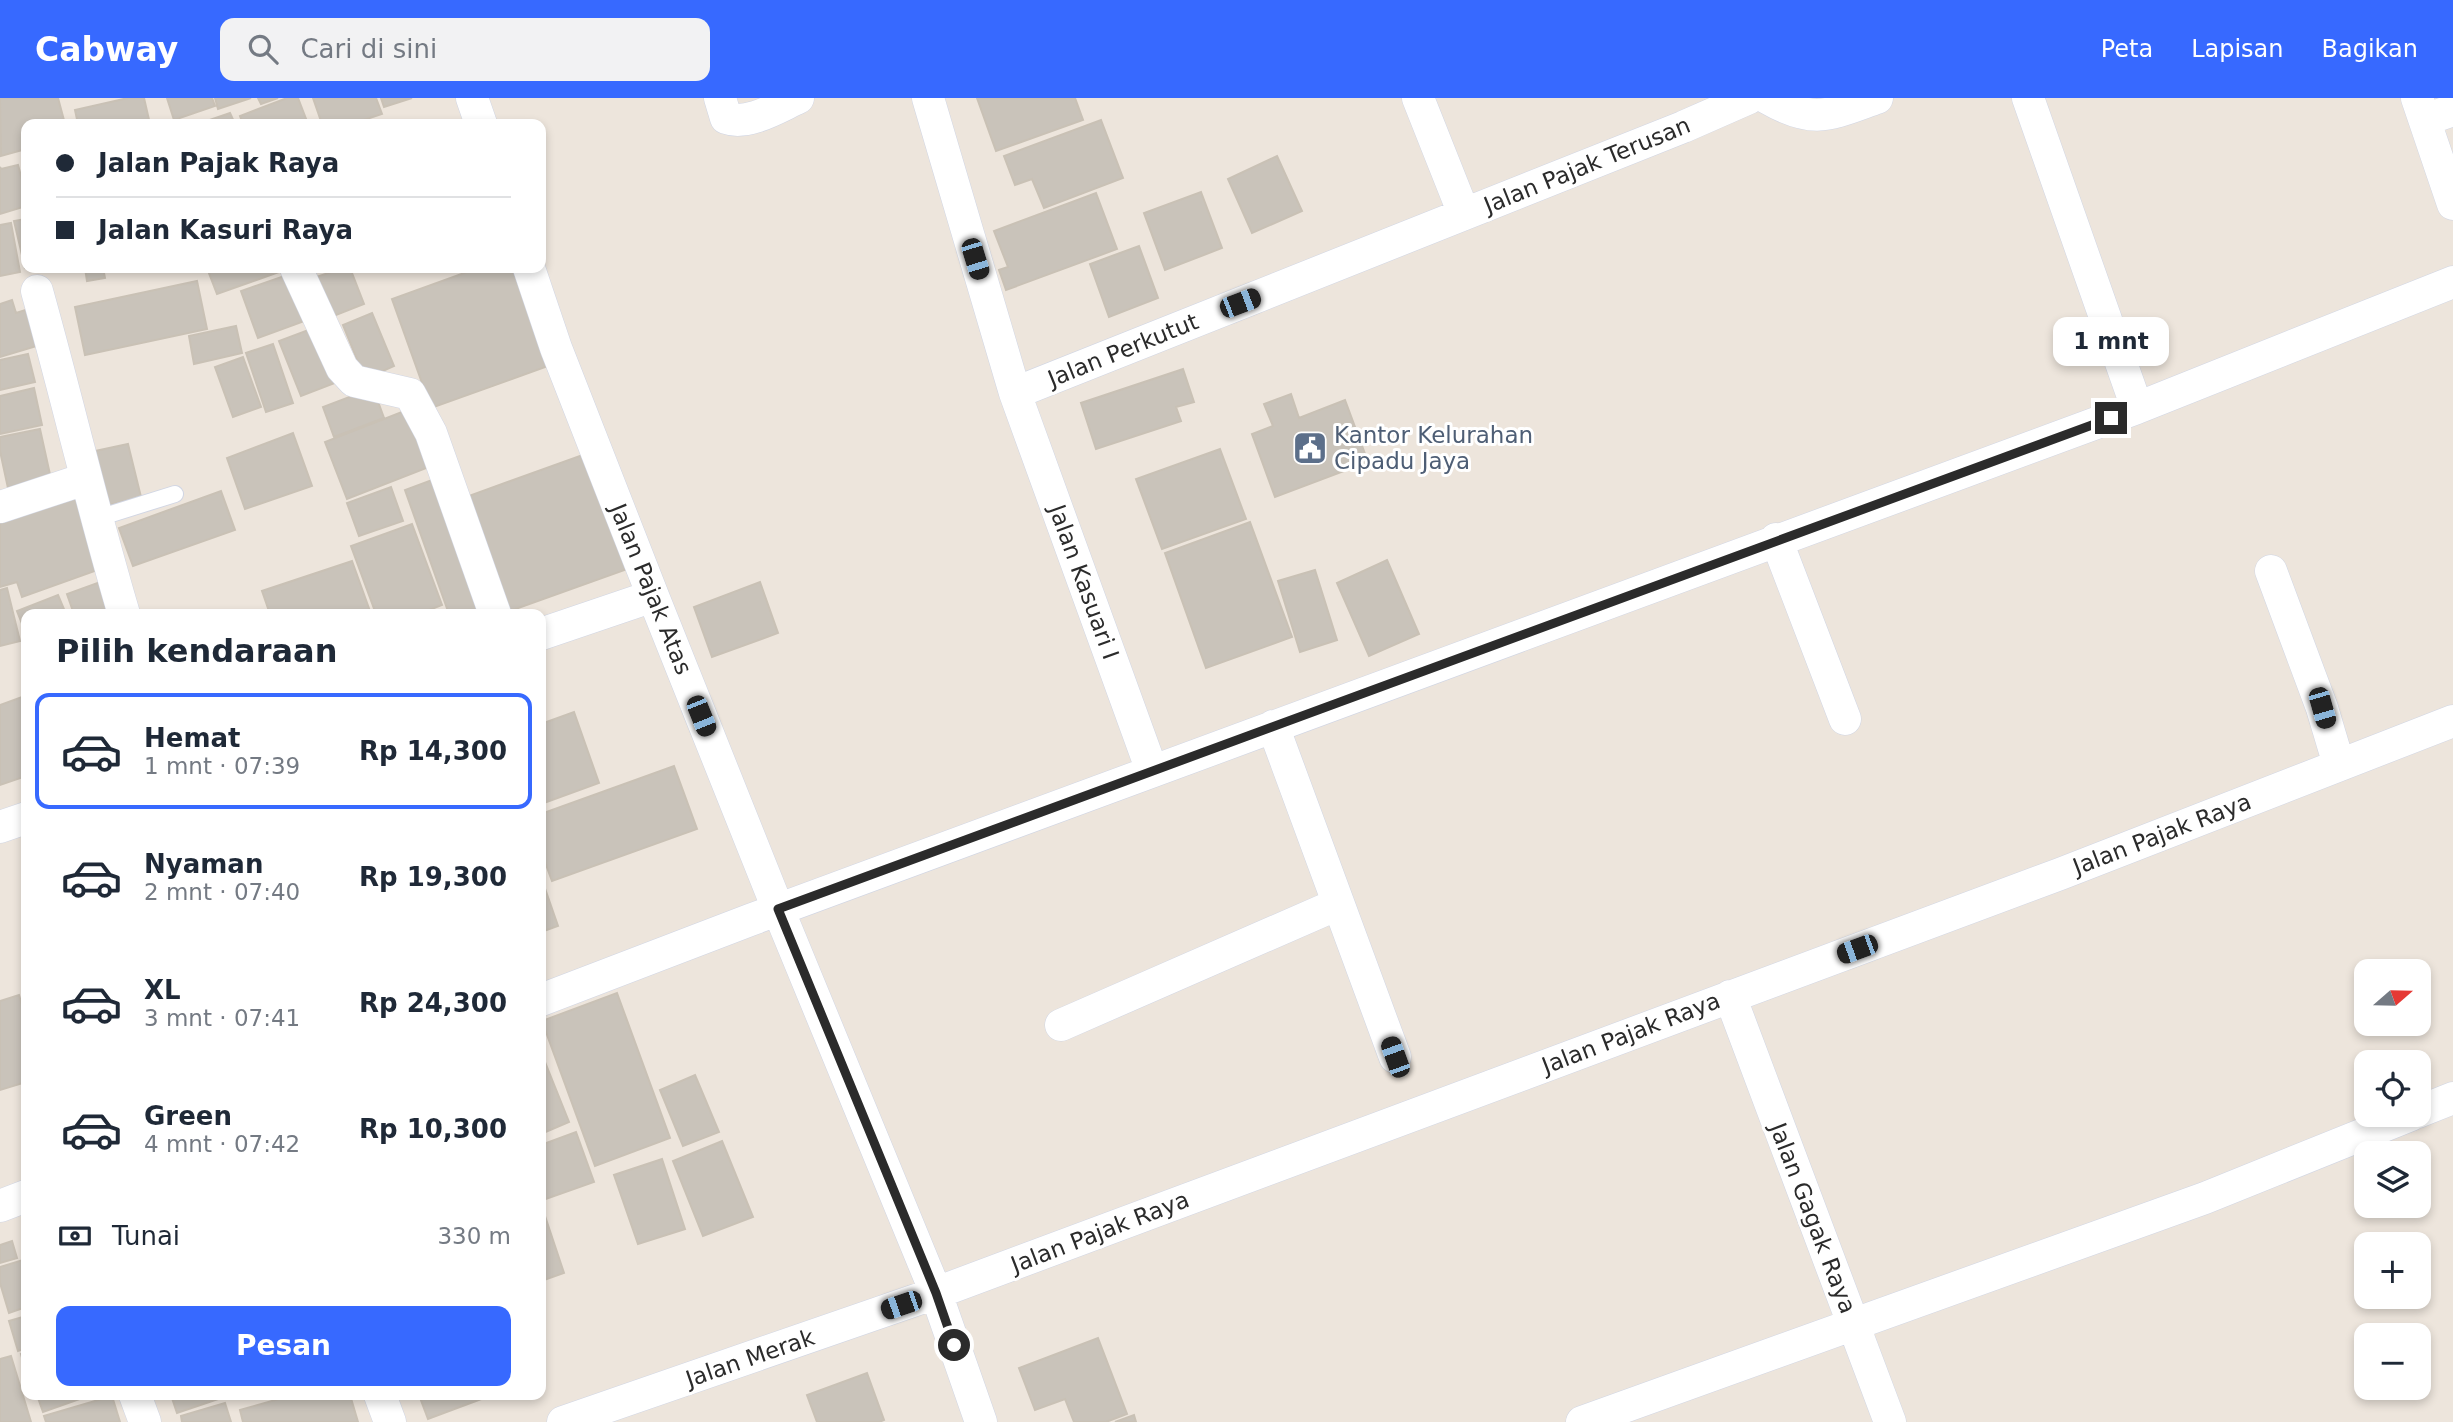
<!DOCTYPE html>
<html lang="id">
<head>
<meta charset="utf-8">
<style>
  body { margin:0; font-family:"DejaVu Sans",sans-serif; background:#f2f2f3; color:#1f2937; height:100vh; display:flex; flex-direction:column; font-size:26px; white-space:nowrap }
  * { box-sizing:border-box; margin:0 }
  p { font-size:23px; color:#747a83 }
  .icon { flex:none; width:38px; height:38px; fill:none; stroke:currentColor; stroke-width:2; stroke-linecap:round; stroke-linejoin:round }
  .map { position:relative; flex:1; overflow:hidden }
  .side { position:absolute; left:21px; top:511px; width:525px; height:791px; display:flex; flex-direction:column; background:#fff; border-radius:14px; box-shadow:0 4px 10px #0003 }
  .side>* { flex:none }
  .hud { position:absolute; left:21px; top:21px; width:525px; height:154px; border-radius:14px; box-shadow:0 4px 10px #0003; display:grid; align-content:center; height:154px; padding:0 35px; background:#fff }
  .needle { width:46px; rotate:70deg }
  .tools { position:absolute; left:2354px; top:861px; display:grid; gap:14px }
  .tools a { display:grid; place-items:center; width:77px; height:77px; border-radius:14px; background:#fff; box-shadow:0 4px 10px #0003; font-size:35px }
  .end { position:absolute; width:32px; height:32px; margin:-16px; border:9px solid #2b2b2b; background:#fff; box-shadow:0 0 0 4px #fff }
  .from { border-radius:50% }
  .bubble { position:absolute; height:49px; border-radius:14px; background:#fff; box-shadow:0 4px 10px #0003; font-size:23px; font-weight:700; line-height:49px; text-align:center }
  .car { position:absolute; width:21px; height:42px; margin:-21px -10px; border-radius:9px; box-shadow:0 0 5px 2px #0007; background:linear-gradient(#222 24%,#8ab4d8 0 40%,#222 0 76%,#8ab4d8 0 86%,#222 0) }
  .hud b { display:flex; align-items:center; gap:24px; height:66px; font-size:26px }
  .hud b+b { border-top:2px solid #e0e1e3 }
  .hud i { width:18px; height:18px; background:#1f2937 }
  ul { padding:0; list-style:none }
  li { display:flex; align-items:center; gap:21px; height:116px; margin:0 14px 10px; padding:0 21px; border:4px solid transparent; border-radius:14px }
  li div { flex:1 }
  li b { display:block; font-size:26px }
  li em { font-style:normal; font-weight:700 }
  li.current { border-color:#3769ff }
  li>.icon { width:63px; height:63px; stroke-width:1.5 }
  h2 { padding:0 35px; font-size:32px; line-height:84px }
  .pay { display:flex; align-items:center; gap:18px; height:77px; padding:0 35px; font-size:26px }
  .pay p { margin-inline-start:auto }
  .button { display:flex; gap:14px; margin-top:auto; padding:14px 35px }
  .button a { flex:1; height:80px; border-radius:14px; background:#3769ff; color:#fff; font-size:28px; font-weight:700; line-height:80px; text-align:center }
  header { display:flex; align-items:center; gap:42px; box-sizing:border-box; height:98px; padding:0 35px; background:#3769ff; color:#fff }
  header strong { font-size:33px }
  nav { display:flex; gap:38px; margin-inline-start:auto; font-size:24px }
  .search { width:490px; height:63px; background:#f2f2f3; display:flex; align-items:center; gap:18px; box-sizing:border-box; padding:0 24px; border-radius:14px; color:#747a83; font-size:26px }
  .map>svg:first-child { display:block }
  .building { fill:#c9c3ba; stroke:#c9c1b5; stroke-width:2 }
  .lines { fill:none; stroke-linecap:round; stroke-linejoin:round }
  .lane-casing { stroke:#d1d6e4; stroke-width:18 }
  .street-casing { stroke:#d1d6e4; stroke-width:33 }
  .lane { stroke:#fff; stroke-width:16 }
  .street { stroke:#fff; stroke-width:32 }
  .route { stroke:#2b2b2b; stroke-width:9 }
  .labels { text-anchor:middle; stroke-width:6; stroke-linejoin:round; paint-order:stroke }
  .street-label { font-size:23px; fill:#2b2b2b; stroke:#fff }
  .service-label { font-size:23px; fill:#4e5e75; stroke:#fff; text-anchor:start }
</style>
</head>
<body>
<header>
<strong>Cabway</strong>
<div class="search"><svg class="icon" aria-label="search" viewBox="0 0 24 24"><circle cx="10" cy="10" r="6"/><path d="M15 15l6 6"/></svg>Cari di sini</div>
<nav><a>Peta</a><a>Lapisan</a><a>Bagikan</a></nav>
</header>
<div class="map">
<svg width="2453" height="1324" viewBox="0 0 2453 1324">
  <rect width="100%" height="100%" fill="#ede5dc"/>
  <path class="building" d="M0 0H58L65 26H26V51L1 58Z
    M128 0H144L150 26H78L75 12Z
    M167 0H212L215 8 174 22Z
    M215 0H251L218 11Z
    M258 0H278L261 6Z
    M287 0H298L308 26H243L240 18Z
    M313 0H376L382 16 352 26H322Z
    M381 0H412L384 9Z
    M977 0H1075L1083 22 996 53Z
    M230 15 235 26H198Z
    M1101 22 1123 80 1044 110 1032 81 1015 87 1004 58Z
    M1277 58 1302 113 1252 135 1228 81Z
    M18 67 26 96V108L0 116V69L1 71Z
    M1201 94 1222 150 1165 172 1144 115Z
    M1096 95 1117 151 1006 192 999 172 1008 169 994 133Z
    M26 121V170H28H25L14 123Z
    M11 125 20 174 0 178V127Z
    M1139 148 1158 200 1109 219 1090 166Z
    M85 170H103L105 180 87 183Z
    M207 170H290L217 196Z
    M343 170H350L364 206 331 219 316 179Z
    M478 170H516L551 267 431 310 392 201Z
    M293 175 310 221 258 240 241 193Z
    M197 183 207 231 85 257 75 209Z
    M12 202 16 215 32 210 43 246 0 259V206Z
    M372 215 394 268 365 281 343 227Z
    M236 228 242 255 194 266 189 238Z
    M319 228 340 283 301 298 279 243Z
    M273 246 293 305 266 314 246 255Z
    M28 256 35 284 0 292V262Z
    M243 259 261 309 233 319 215 269Z
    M1183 271 1194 304 1176 309 1181 323 1096 351 1081 305Z
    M34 290 42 327 0 336V298Z
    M373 290 384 320 334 339 323 309Z
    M1291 296 1299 320 1345 302 1368 364 1275 399 1252 336 1273 328 1264 306Z
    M412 310 434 367 347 401 325 344Z
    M40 331 51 381 8 390 0 353V339Z
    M293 335 312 388 245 411 227 360Z
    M128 346 141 399 109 407 95 353Z
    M1220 351 1246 421 1162 451 1136 381Z
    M591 354 633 469 507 514 466 399Z
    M432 382 481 516H449L405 392Z
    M79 389 106 469 22 499 17 484 0 489V417Z
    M391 389 403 423 359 438 347 405Z
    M221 393 235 432 133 468 119 430Z
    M1250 424 1292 539 1206 570 1165 455Z
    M412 426 442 507 429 512 431 516H376L351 448Z
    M1387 462 1419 536 1369 558 1337 485Z
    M352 463 371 516H270L262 493Z
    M1315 472 1337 542 1300 554 1278 483Z
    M103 483 115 516H74L67 496Z
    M760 484 778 535 712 559 694 509Z
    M7 490 20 543 0 548V492Z
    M58 497 66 516H26V536L17 513Z
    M25 598 26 678 0 687V607Z
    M574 614 599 685 541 706V626Z
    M674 668 697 731 552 783 541 753V716Z
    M541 779 558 828 541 834Z
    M617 895 670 1040 595 1068 542 923Z
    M19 897 26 921V984L0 992V903Z
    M541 954 569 1024 541 1036Z
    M695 977 719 1034 683 1048 660 992Z
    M576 1034 594 1084 543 1102 541 1096V1047Z
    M722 1043 753 1119 703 1138 673 1063Z
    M662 1061 685 1131 638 1146 614 1077Z
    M541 1106 564 1175 541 1183Z
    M12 1143 17 1160 0 1165V1147Z
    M26 1161V1209L9 1215 0 1185V1169Z
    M26 1218V1250L18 1253 9 1223Z
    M1098 1240 1127 1316 1106 1324H1074L1065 1301 1035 1312 1019 1270Z
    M26 1255V1274L21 1256Z
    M11 1258 31 1324H0V1261Z
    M867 1275 884 1322 879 1324H817L807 1297Z
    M37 1297H88V1298L43 1314Z
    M171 1297H230L177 1315Z
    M293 1297H350L358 1324H243L240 1312Z
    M419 1297H492L428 1321Z
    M112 1298 120 1324H46L44 1318Z
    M225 1305 231 1324H182L181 1318Z
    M1134 1317 1136 1324H1115Z"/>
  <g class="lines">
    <g class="lane-casing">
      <path id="lane" d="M95 421 175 396"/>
    </g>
    <g class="street-casing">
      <path id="street" d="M472 0 481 26
        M720 0 726 20C748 28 778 9 798 0
        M928 0 1015 295 1152 673
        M1418 0 1464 116
        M1767 0C1814 27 1829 17 1877 0
        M2028 0 2137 310
        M2417 0 2453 106
        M2425 22 2453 12
        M296 170 342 270 354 283 410 296 431 335 495 516
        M529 170 556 250 653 498 778 811 936 1195 981 1324
        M37 193C67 300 92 409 124 516
        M1015 295 1683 29 1749 0
        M0 409 85 381
        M1776 441 1845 621
        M2271 473 2322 610 2339 667
        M541 536 653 498
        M1273 628 1395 959
        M0 729 26 720
        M1730 898 1890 1324
        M541 902 750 822 2137 310 2453 184
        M1061 927 1338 806
        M2418 1014 2453 1000
        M0 1108 26 1098
        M135 1297 145 1324
        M380 1297 390 1324
        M563 1324 936 1195 2060 776 2453 623
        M1582 1324 2205 1100 2411 1017"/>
    </g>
    <use href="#lane" class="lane"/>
    <use href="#street" class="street"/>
  </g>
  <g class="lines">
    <path class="route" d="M954 1247 936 1195 778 811 2111 320"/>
  </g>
  <defs>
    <g id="civic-square" transform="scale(1.75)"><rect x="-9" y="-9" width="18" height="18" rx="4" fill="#5c6f8a" stroke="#fff"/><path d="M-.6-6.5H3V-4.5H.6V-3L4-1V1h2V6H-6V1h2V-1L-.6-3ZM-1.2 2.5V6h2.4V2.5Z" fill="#fff"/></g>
  </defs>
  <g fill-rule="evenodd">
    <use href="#civic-square" x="1310" y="350"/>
  </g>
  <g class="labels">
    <g class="street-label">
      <text transform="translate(1587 67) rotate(-22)" y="8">Jalan Pajak Terusan</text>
      <text transform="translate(1123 252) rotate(-22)" y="8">Jalan Perkutut</text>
      <text transform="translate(1084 484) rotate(70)" y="8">Jalan Kasuari I</text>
      <text transform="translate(651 491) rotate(68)" y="8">Jalan Pajak Atas</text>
      <text transform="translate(2162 736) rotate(-21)" y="8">Jalan Pajak Raya</text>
      <text transform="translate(1631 935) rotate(-21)" y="8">Jalan Pajak Raya</text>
      <text transform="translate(1813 1120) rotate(69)" y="8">Jalan Gagak Raya</text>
      <text transform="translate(1100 1134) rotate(-21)" y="8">Jalan Pajak Raya</text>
      <text transform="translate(750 1260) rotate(-19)" y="8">Jalan Merak</text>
    </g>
    <g class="service-label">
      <text x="1334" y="345">Kantor Kelurahan<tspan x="1334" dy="26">Cipadu Jaya</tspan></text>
    </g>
  </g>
</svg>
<div class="tools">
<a><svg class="needle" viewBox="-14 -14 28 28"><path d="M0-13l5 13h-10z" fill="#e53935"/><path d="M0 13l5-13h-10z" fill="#747a83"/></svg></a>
<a><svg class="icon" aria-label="locate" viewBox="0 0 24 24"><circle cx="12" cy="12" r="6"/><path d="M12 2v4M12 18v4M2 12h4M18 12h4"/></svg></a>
<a><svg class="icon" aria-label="layers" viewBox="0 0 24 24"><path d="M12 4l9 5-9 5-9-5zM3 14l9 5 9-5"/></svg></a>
<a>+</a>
<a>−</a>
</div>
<i class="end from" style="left:954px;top:1247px"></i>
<i class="end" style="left:2111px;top:320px"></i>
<div class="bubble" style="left:2053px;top:219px;width:116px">1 mnt</div>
<i class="car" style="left:975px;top:161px;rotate:163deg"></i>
<i class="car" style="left:1240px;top:205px;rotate:69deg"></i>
<i class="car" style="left:2322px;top:610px;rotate:164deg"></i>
<i class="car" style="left:701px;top:618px;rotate:158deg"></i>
<i class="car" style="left:1857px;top:851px;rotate:250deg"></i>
<i class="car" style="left:1395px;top:959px;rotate:340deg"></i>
<i class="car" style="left:901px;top:1207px;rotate:251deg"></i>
<div class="hud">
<b><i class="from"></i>Jalan Pajak Raya</b>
<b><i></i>Jalan Kasuri Raya</b>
</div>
<section class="side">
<h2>Pilih kendaraan</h2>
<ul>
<li class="current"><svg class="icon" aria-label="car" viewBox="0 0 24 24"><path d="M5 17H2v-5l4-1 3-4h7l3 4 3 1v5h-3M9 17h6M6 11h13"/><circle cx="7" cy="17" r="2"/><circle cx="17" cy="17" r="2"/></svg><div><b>Hemat</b><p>1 mnt · 07:39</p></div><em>Rp 14,300</em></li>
<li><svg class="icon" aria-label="car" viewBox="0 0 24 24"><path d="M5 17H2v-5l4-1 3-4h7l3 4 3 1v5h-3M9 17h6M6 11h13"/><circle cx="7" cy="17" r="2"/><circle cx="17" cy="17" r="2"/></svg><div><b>Nyaman</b><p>2 mnt · 07:40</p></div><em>Rp 19,300</em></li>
<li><svg class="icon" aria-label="car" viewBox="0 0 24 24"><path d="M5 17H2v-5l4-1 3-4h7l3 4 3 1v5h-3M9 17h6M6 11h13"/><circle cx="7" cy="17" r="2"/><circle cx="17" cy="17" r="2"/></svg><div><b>XL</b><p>3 mnt · 07:41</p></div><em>Rp 24,300</em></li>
<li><svg class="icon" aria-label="car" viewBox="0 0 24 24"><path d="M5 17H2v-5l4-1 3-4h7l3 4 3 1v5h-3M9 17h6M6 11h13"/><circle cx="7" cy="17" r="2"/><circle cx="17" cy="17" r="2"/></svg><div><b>Green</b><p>4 mnt · 07:42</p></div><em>Rp 10,300</em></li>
</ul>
<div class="pay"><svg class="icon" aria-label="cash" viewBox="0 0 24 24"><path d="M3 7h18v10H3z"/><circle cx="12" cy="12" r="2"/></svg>Tunai<p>330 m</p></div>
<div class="button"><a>Pesan</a></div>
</section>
</div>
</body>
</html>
